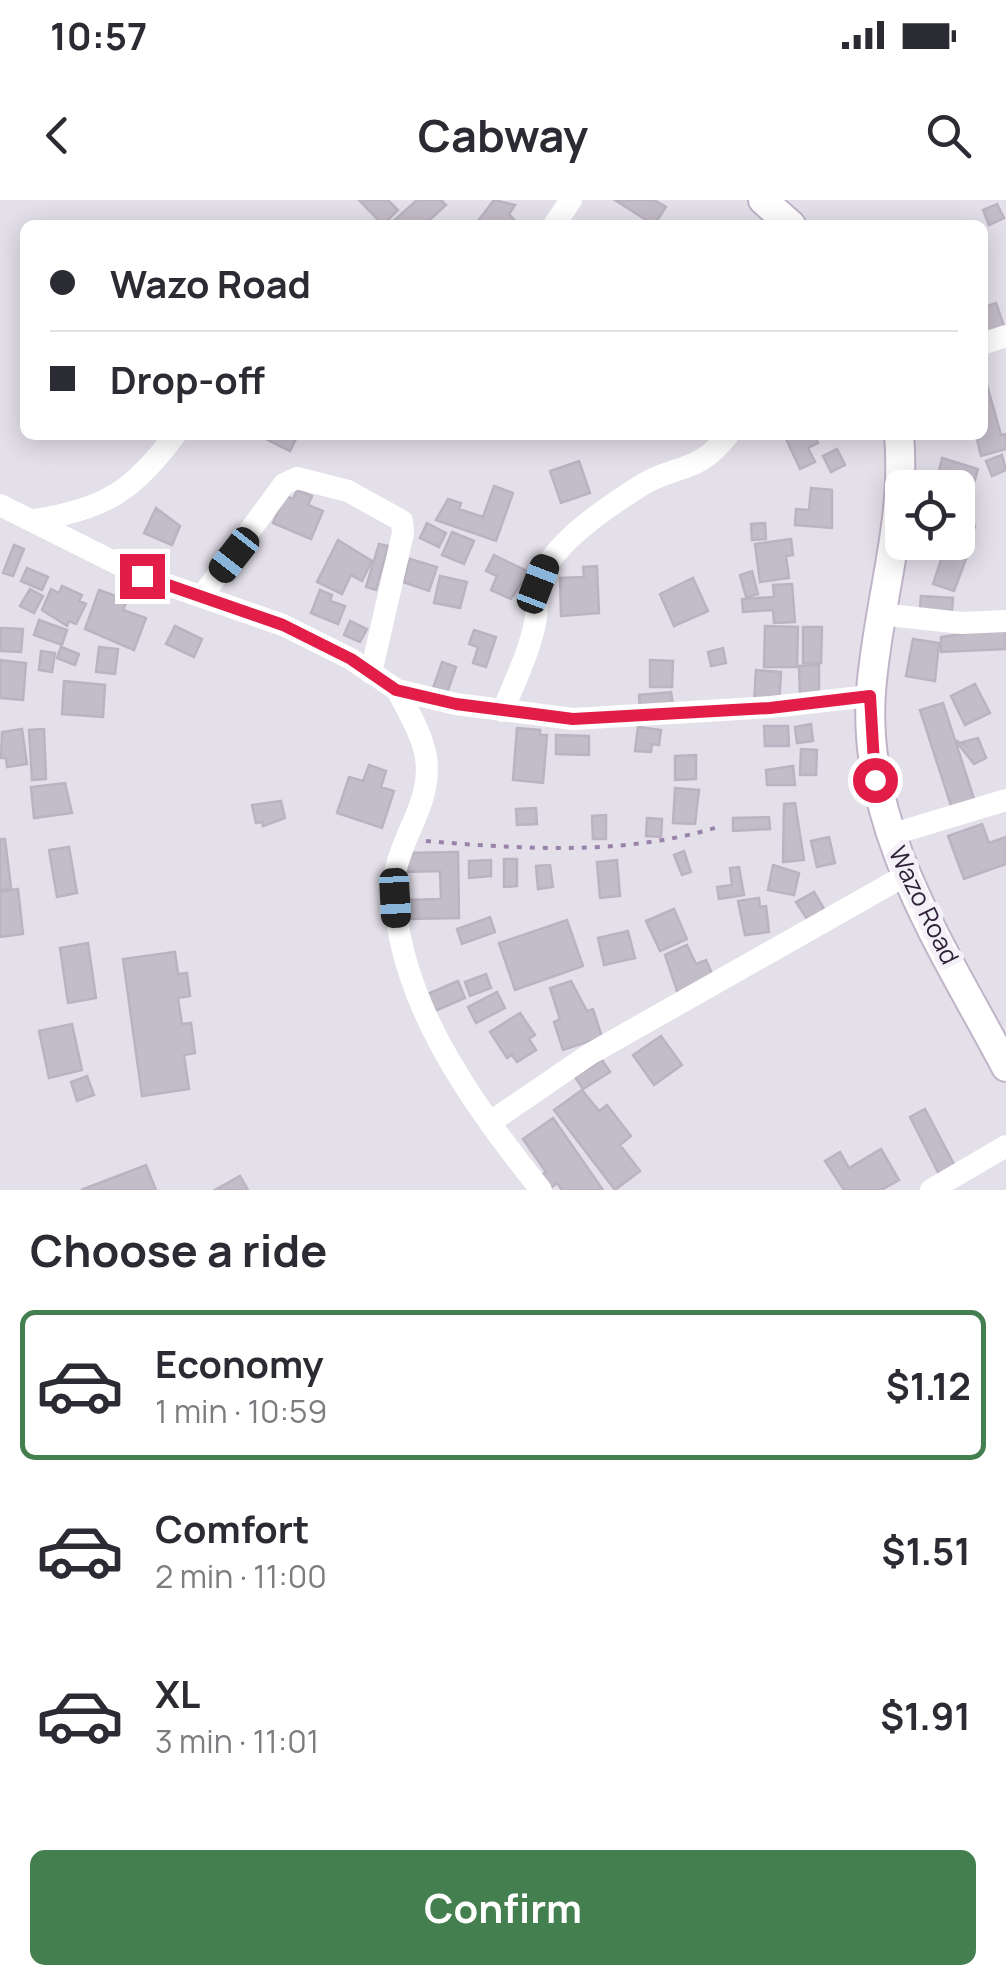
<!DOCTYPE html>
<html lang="en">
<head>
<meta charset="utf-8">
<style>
  body { margin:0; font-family:Manrope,sans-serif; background:#f2f2f3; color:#2b2b33; height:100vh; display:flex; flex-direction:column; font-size:38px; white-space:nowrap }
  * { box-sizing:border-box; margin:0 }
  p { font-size:32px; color:#7c7c81 }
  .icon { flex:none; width:55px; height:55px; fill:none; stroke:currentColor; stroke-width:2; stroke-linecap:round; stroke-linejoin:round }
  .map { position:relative; height:990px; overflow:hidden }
  .side { display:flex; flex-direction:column; background:#fff; flex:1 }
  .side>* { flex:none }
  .guide { position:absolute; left:20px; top:20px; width:968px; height:220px; border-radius:15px; box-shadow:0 5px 25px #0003; display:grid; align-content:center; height:220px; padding:0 30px; background:#fff }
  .buttons { position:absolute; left:885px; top:270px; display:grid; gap:20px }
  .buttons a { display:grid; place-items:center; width:90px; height:90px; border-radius:15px; background:#fff; box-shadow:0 5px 25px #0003; font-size:50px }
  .end { position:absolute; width:45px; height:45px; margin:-22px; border:12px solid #e11d48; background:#fff; box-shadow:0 0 0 5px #fff }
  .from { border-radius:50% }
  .car { position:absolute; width:30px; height:60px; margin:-30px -15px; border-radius:12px; box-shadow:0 0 8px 2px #0007; background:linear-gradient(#222 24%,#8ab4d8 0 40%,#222 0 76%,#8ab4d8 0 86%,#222 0) }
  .guide b { display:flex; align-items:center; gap:35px; height:95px; font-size:38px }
  .guide b+b { border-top:2px solid #e1e1e2 }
  .guide i { width:25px; height:25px; background:#2b2b33 }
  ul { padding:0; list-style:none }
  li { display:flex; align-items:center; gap:30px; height:150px; margin:0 20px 15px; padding:0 10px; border:5px solid transparent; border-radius:15px }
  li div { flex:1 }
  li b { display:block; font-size:38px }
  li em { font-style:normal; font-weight:700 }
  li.active { border-color:#447f50 }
  li>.icon { width:90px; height:90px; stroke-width:1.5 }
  h2 { padding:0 30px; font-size:45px; line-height:120px }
  .button { display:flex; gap:20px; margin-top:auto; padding:20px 30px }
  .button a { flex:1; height:115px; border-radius:15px; background:#447f50; color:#fff; font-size:40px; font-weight:700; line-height:115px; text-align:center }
  .status { display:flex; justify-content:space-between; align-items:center; height:70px; padding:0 50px; background:#fff; direction:ltr }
  .status svg { height:28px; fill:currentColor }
  header { display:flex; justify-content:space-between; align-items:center; height:130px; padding:0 30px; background:#fff; font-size:45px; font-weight:700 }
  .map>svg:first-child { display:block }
  .building { fill:#c3bdca; stroke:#bab3c2; stroke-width:2.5 }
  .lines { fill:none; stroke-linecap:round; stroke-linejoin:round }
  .secondary-casing { stroke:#bfb4c8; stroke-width:32 }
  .path { stroke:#9a83aa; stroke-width:4; stroke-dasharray:5 8; stroke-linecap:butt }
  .minor { stroke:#fff; stroke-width:22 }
  .secondary { stroke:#fff; stroke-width:28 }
  .route { stroke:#e11d48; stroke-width:12 }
  .labels { text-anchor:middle; stroke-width:10; stroke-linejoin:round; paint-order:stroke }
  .street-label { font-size:25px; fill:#302238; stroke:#f3f0f7 }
</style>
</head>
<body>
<div class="status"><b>10:57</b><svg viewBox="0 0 49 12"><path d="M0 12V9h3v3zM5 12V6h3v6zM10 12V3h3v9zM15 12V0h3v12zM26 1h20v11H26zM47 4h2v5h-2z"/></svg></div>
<header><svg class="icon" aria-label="back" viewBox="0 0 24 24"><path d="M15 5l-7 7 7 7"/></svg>Cabway<svg class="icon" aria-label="search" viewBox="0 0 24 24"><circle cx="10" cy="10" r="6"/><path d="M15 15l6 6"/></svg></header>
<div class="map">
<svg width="1006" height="990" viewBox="0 0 1006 990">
  <rect width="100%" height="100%" fill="#e4e0ea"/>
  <path class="building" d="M359 0H388L398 10 383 25Z
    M417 0H441L446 5 424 25H389Z
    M494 0 515 5 509 14 519 25H475Z
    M615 0H654L666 7 654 25Z
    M997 4 1004 18 989 25 983 10Z
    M996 103 1004 126 982 134V108Z
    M982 167 1001 235 1006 234V249L981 256 976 235H982Z
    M269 235H298L290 251 266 239Z
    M795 235H814L818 243 808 248 815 262 800 269 786 239Z
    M837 249 845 265 831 272 823 256Z
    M1002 255 1006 270 992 276 986 261Z
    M942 258 978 269 972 289 935 288Z
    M579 261 590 293 561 303 550 271Z
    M494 286 513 293 496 341 436 320 448 299 461 303 459 309 483 317Z
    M811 288 832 290V328L795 325 796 309 809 310Z
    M297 290 312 296 308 305 323 311 311 339 273 323 285 295 293 299Z
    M156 308 180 326 172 345 144 333Z
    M960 321 975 326 967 350 952 346 958 342Z
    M427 323 446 333 439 347 420 338Z
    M765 323 766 339 752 340 751 324Z
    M452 332 474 341 464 364 442 355Z
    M791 339 793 355 786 356 789 378 760 382 755 344Z
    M338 340 372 361 362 381 351 375 342 394 317 382Z
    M379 344 388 346 376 390 366 387Z
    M14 345 24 349 13 376 3 373Z
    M944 351 966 359 954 391 933 384Z
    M494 355 529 372 511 399 491 390 497 376 486 371Z
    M410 359 437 367 429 391 403 382Z
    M597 366 599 413 561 416 560 378 584 377 583 367Z
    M27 368 48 377 42 390 21 381Z
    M752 371 758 394 746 397 740 375Z
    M440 376 467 382 460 408 434 403Z
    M693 378 708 411 674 426 660 394Z
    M792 384 795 422 774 423 773 410 743 412 742 399 774 397 773 385Z
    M62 386 82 395 79 401 86 404 76 424 69 421 67 426 42 410 51 389 59 393Z
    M30 389 43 396 34 413 20 406Z
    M99 390 127 400 123 410 146 418 134 450 85 429Z
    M320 390 332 395 330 401 345 406 338 424 311 413Z
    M921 396 953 398 952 411 920 409Z
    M39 420 67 430 62 445 34 435Z
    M350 421 367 429 360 442 344 435Z
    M175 426 202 439 194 457 166 444Z
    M765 426 798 427 797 467H764Z
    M803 427H822L821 463H803Z
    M1 428 23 429 21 452 0 451Z
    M1006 428V449L941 452V437Z
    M474 430 496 437 486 467 473 463 478 447 469 444Z
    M913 439 939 443 935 481 906 476Z
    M61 447 79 454 75 465 57 458Z
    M99 447 118 449 115 474 96 472Z
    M723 448 726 463 711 466 708 452Z
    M41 451 55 453 52 472 39 470Z
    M0 460 26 463 23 500 0 498Z
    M650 460 673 461 672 487H650Z
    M442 462 456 467 445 499 431 494Z
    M819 465V496L800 497 799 466Z
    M756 470 781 472 779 506 754 504Z
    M64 481 105 485 103 517 62 514Z
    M975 484 990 513 965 525 951 496Z
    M671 492 673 504 640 508 639 495Z
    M943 503 976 605 953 612 920 510Z
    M811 524 813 541 797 543 795 527Z
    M764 526H788L789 546H765Z
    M638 527 661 530 659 545 652 544 651 552 635 551Z
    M517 528 540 530V535H547L543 583 513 580Z
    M22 529 27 564 7 567 6 558H1L2 532Z
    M44 529 46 579 32 580 29 530Z
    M556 535 589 536V555L556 554Z
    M978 538 986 558 974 564 955 540 965 545 963 542Z
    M801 549 817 550 816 575H800Z
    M696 555V579L675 580V556Z
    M369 565 386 571 381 587 394 591 382 628 337 613 349 577 363 581Z
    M793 566 795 585H767L766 570Z
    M65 583 72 613 34 618 31 587Z
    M675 588 699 590 695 624 673 623Z
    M281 601 285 618 263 626 262 622 256 623 252 605Z
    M795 603 804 660 783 662 784 604Z
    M536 608 537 624 517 625 516 609Z
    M606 615V639H593L592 616Z
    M769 617 770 629 733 631V618Z
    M647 618 662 619 661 637 646 636Z
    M982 624 989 643 1006 637V664L964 679 948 636Z
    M829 637 835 663 817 667 811 641Z
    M0 639H5L11 688 0 690Z
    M69 647 77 693 57 697 49 650Z
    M684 651 691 672 682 675 674 655Z
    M458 652 459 718 406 719V700L441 699 440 671 405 672V653Z
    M504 659H517V686L504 687Z
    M491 660V676L469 678V661Z
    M617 660 620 696 600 698 597 662Z
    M550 665 553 687 538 689 536 666Z
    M773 665 799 673 794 695 768 690Z
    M739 667 744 695 719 699 717 687 732 685 730 668Z
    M18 689 23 734 0 737V692Z
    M814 692 826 712 809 722 796 702Z
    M759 698 760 707 766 706 769 732 745 735 738 701Z
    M674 709 687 739 660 751 646 721Z
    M490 717 495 732 462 744 457 729Z
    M567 720 583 766 515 790 499 743Z
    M628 731 635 758 604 765 598 738Z
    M88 743 96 798 68 803 60 748Z
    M687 745 696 764 706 760 714 778 678 794 665 755Z
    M175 752 178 774 187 773 190 796 178 798 182 824 191 823 195 853 184 855 189 889 142 896 123 759Z
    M486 774 491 788 470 796 465 782Z
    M458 781 465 798 430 813 423 796Z
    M571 781 587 811 593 809 602 837 563 850 554 822 560 819 550 788Z
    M497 792 505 808 476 823 468 807Z
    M520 813 535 835 529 839 536 850 517 862 512 855 507 858 490 832Z
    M72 824 82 870 49 878 39 831Z
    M661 836 682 865 654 885 633 855Z
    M602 860 610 872 583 889 575 877Z
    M87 876 94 895 77 901 71 882Z
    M582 890 599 911 607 905 631 936 620 945 640 971 615 990 554 910Z
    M925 909 956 968 940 976 910 917Z
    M553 918 603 990H562L557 983 548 990 539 977 546 972 523 939Z
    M881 949 899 980 881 990H844L825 961 840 952 849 968Z
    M146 965 156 990H81Z
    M240 976 248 990H215Z"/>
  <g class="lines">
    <g class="secondary-casing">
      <path id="secondary" d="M763 0 791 25
        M899 235C907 322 877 406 871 492 861 629 945 751 1006 867"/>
    </g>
    <path class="path" d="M426 641C523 649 624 656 718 627"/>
    <path class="minor" d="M554 25 571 0
      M982 144 1006 136
      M0 305 142 376 283 425 351 459 397 490 456 504 573 519 771 507 870 496
      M35 320C105 309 133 291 175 235
      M202 396 284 284 297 278 348 291 402 321 403 333 371 473
      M880 414 962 423 1006 421
      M397 490C429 549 439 568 409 632 403 647 394 667 394 683 395 799 472 903 541 990
      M503 511C514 483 529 453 535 423 539 403 535 381 548 363 570 332 605 309 637 288 675 263 696 276 728 235
      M890 635 1006 600
      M492 921 590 854 906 675
      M931 990 1006 946"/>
    <use href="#secondary" class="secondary"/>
  </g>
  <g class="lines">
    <path class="route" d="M142 376 283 425 351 459 396 490 456 504 573 519 770 508 870 496 875 580"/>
  </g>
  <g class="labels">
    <g class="street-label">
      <text transform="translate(924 705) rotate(64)" y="9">Wazo Road</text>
    </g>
  </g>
</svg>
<div class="buttons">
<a><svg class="icon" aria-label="locate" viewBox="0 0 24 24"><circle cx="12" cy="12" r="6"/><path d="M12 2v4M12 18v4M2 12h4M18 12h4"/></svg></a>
</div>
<i class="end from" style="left:875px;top:580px"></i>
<i class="end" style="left:142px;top:376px"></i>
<i class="car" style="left:234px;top:355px;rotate:218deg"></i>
<i class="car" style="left:538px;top:384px;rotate:21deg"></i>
<i class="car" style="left:395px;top:698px;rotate:177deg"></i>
<div class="guide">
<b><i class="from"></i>Wazo Road</b>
<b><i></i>Drop-off</b>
</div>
</div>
<section class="side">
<h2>Choose a ride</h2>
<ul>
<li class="active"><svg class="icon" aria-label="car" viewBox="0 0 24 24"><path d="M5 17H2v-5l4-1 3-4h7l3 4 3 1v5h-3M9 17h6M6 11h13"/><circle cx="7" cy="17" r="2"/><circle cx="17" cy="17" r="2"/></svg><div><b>Economy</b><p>1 min · 10:59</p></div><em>$1.12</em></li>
<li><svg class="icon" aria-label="car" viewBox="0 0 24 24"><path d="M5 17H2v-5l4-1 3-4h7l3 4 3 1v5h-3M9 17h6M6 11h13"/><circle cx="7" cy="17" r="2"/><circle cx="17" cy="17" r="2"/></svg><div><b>Comfort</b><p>2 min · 11:00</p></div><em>$1.51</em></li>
<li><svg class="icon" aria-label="car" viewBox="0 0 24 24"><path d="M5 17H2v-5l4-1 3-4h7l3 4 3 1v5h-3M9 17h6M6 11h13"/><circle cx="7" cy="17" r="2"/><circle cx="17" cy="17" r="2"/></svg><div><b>XL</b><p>3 min · 11:01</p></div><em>$1.91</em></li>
</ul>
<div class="button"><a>Confirm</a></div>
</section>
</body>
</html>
